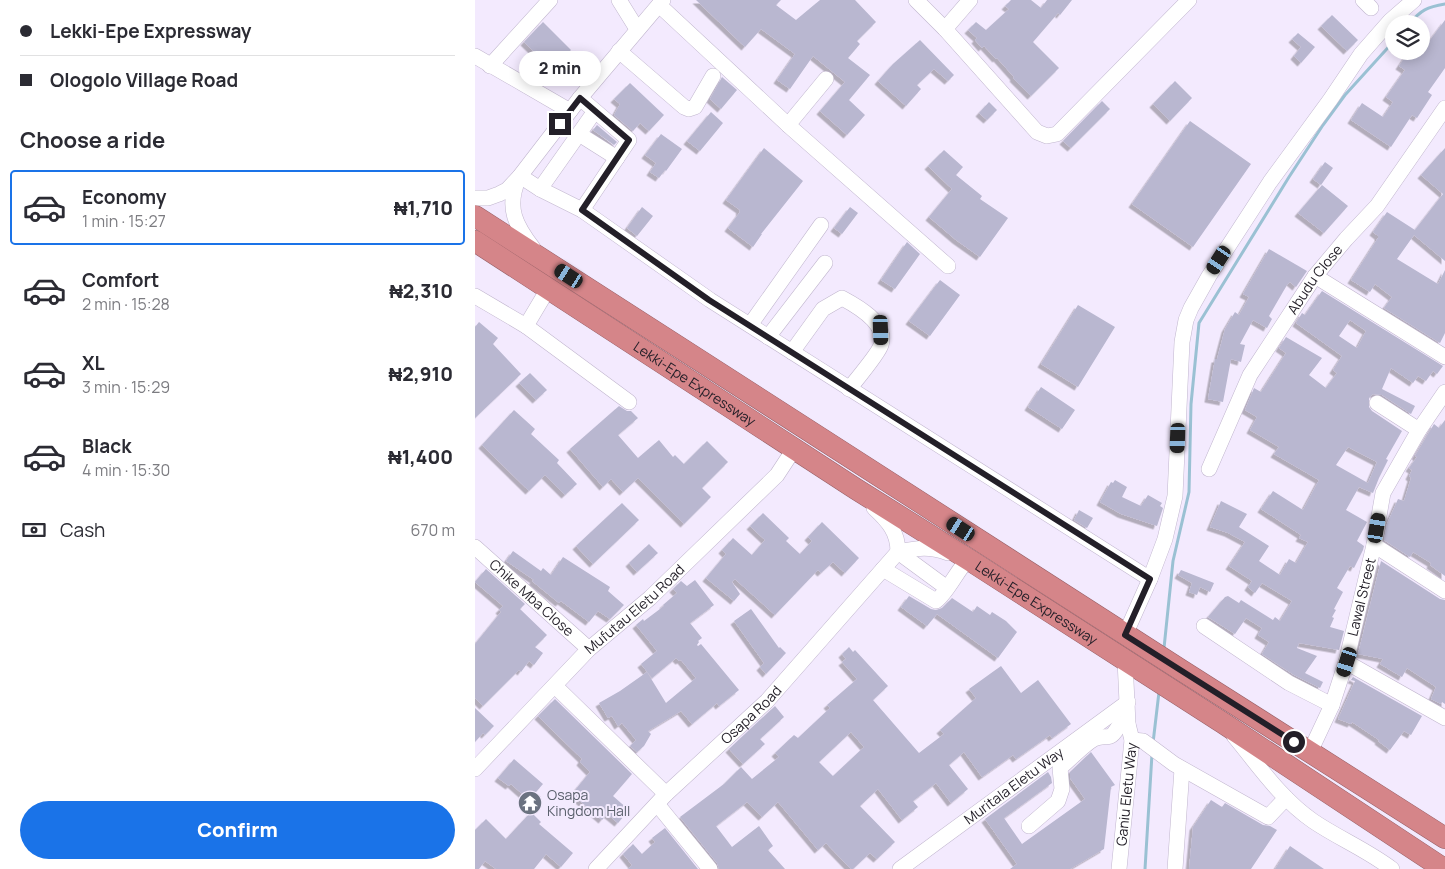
<!DOCTYPE html>
<html lang="en">
<head>
<meta charset="utf-8">
<style>
  body { margin:0; font-family:Manrope,sans-serif; background:#f2f2f3; color:#2b2b33; height:100vh; display:flex; flex-direction:column; font-size:19px; white-space:nowrap }
  * { box-sizing:border-box; margin:0 }
  p { font-size:16px; color:#7c7c81 }
  .icon { flex:none; width:28px; height:28px; fill:none; stroke:currentColor; stroke-width:2; stroke-linecap:round; stroke-linejoin:round }
  .map { position:relative; flex:1; overflow:hidden }
  .details { display:flex; flex-direction:column; background:#fff; width:475px }
  .details>* { flex:none }
  .banner { display:grid; align-content:center; height:110px; padding:0 20px; background:#fff }
  .buttons { position:absolute; left:910px; top:15px; display:grid; gap:10px }
  .buttons a { display:grid; place-items:center; width:45px; height:45px; border-radius:50%; background:#fff; box-shadow:0 2px 12px #0003; font-size:25px }
  .end { position:absolute; width:22px; height:22px; margin:-11px; border:6px solid #231f28; background:#fff; box-shadow:0 0 0 2px #fff }
  .from { border-radius:50% }
  .bubble { position:absolute; height:35px; border-radius:18px; background:#fff; box-shadow:0 2px 12px #0003; font-size:16px; font-weight:800; line-height:35px; text-align:center }
  .car { position:absolute; width:15px; height:30px; margin:-15px -8px; border-radius:6px; box-shadow:0 0 4px 1px #0007; background:linear-gradient(#222 24%,#8ab4d8 0 40%,#222 0 76%,#8ab4d8 0 86%,#222 0) }
  .banner b { display:flex; align-items:center; gap:18px; height:48px; font-size:19px }
  .banner b+b { border-top:1px solid #e1e1e2 }
  .banner i { width:12px; height:12px; background:#2b2b33 }
  ul { padding:0; list-style:none }
  li { display:flex; align-items:center; gap:15px; height:75px; margin:0 10px 8px; padding:0 10px; border:2px solid transparent; border-radius:5px }
  li div { flex:1 }
  li b { display:block; font-size:19px }
  li em { font-style:normal; font-weight:800 }
  li.current { border-color:#1a73e8 }
  li>.icon { width:45px; height:45px; stroke-width:1.5 }
  h2 { padding:0 20px; font-size:22px; line-height:60px }
  .pay { display:flex; align-items:center; gap:12px; height:55px; padding:0 20px; font-size:19px }
  .pay p { margin-inline-start:auto }
  .button { display:flex; gap:10px; margin-top:auto; padding:10px 20px }
  .button a { flex:1; height:58px; border-radius:30px; background:#1a73e8; color:#fff; font-size:20px; font-weight:800; line-height:58px; text-align:center }
  main { display:flex; flex:1; min-height:0 }
  .map>svg:first-child { display:block }
  .lines { fill:none; stroke-linecap:round; stroke-linejoin:round }
  .stream { stroke:#9ac1d3; stroke-width:3 }
  .building { fill:#b9b7d0; fill-rule:evenodd; filter:url(#shadow) }
  .minor-casing { stroke:#c1b6ce; stroke-width:16 }
  .highway-casing { stroke:#976167; stroke-width:22 }
  .minor { stroke:#fff; stroke-width:15 }
  .highway { stroke:#d58589; stroke-width:21 }
  .route { stroke:#231f28; stroke-width:6 }
  .labels { text-anchor:middle; stroke-width:4; stroke-linejoin:round; paint-order:stroke }
  .street-label { font-size:14px; fill:#231f28; stroke:#f3eafe }
  .worship-label { font-size:14px; fill:#5b616d; stroke:#f3eafe; text-anchor:start }
</style>
</head>
<body>
<main>
<section class="details">
<div class="banner">
<b><i class="from"></i>Lekki-Epe Expressway</b>
<b><i></i>Ologolo Village Road</b>
</div>
<h2>Choose a ride</h2>
<ul>
<li class="current"><svg class="icon" aria-label="car" viewBox="0 0 24 24"><path d="M5 17H2v-5l4-1 3-4h7l3 4 3 1v5h-3M9 17h6M6 11h13"/><circle cx="7" cy="17" r="2"/><circle cx="17" cy="17" r="2"/></svg><div><b>Economy</b><p>1 min · 15:27</p></div><em>₦1,710</em></li>
<li><svg class="icon" aria-label="car" viewBox="0 0 24 24"><path d="M5 17H2v-5l4-1 3-4h7l3 4 3 1v5h-3M9 17h6M6 11h13"/><circle cx="7" cy="17" r="2"/><circle cx="17" cy="17" r="2"/></svg><div><b>Comfort</b><p>2 min · 15:28</p></div><em>₦2,310</em></li>
<li><svg class="icon" aria-label="car" viewBox="0 0 24 24"><path d="M5 17H2v-5l4-1 3-4h7l3 4 3 1v5h-3M9 17h6M6 11h13"/><circle cx="7" cy="17" r="2"/><circle cx="17" cy="17" r="2"/></svg><div><b>XL</b><p>3 min · 15:29</p></div><em>₦2,910</em></li>
<li><svg class="icon" aria-label="car" viewBox="0 0 24 24"><path d="M5 17H2v-5l4-1 3-4h7l3 4 3 1v5h-3M9 17h6M6 11h13"/><circle cx="7" cy="17" r="2"/><circle cx="17" cy="17" r="2"/></svg><div><b>Black</b><p>4 min · 15:30</p></div><em>₦1,400</em></li>
</ul>
<div class="pay"><svg class="icon" aria-label="cash" viewBox="0 0 24 24"><path d="M3 7h18v10H3z"/><circle cx="12" cy="12" r="2"/></svg>Cash<p>670 m</p></div>
<div class="button"><a>Confirm</a></div>
</section>
<div class="map">
<svg width="970" height="869" viewBox="0 0 970 869">
  <defs>
    <filter id="shadow"><feDropShadow dx="-3.5" dy="3.5" stdDeviation="0" flood-color="#0004"/></filter>
  </defs>
  <rect width="100%" height="100%" fill="#f3eafe"/>
  <g class="lines">
    <path class="stream" d="M934 24C946 10 952 7 970 4
      M689 648 698 561 714 492 716 404 724 323 814 177 848 125 870 95 919 41
      M678 743 684 692
      M670 869 677 754"/>
  </g>
  <path class="building" d="M221 0H306L301 5 321 20 345 0H380L401 22 382 41 385 44 373 58 395 75 374 100 390 115 372 135 345 111 370 82 338 56 315 89 302 80 320 54 286 29 270 47Z
    M536 0H556L566 8 572 0H597L585 15 583 13 558 42 584 68 556 96 538 78 539 77 522 58 521 59 509 46 507 48 500 40 502 38 493 30 501 22 511 30 534 9 530 6Z
    M857 15 883 40 872 51 846 26Z
    M970 20V68L953 92 957 95 942 118 937 115 916 147 876 120 887 103 908 117 918 102 911 97 930 70 924 66 934 51H947Z
    M68 22 96 50 77 69 49 42Z
    M823 33 840 47 826 63 819 56 826 47 817 39Z
    M445 40 479 75 473 81 459 69 442 85 446 89 431 106 403 81 418 64Z
    M247 77 262 90 246 109 235 99Z
    M700 81 717 98 695 121 678 104Z
    M155 83 189 115 174 131 165 123 158 131 139 115 145 104 139 99Z
    M627 101 635 109 596 148 588 141Z
    M514 102 522 110 512 120 504 113Z
    M236 112 248 123 225 151 212 141Z
    M715 121 776 164 718 247 657 204Z
    M122 125 142 142 139 145 118 130Z
    M186 134 207 149 191 171 190 170 184 178 175 172 181 163 170 155Z
    M289 148 328 181 286 234H287L278 247 253 228 265 212 264 211 265 210 251 200Z
    M970 148V261L939 235 922 259 963 284 970 270V333L965 343 909 308 917 297 900 284 895 292 876 280 903 238V236L898 232 912 212 940 230 968 194 946 175Z
    M469 150 488 167 481 175 507 196 505 199 533 218 505 257 481 240 454 217 477 189 453 166Z
    M850 162 858 168 846 185 838 179Z
    M847 185 873 206 849 233 823 213Z
    M167 207 178 216 162 236 152 228Z
    M375 207 383 213 367 234 359 228Z
    M432 242 445 254 420 289 406 280Z
    M794 249 832 271 821 287 815 282 812 285 794 316 797 319 792 328 778 320 765 344 770 345 766 362 756 359 748 402 733 399 740 359H742L750 329 760 312 764 315 774 297 768 294Z
    M465 280 485 295 455 336 434 321Z
    M847 291 968 366 962 374 958 371 951 381 943 376 938 383 916 368 907 389 940 406 936 414 907 395 898 394 894 398V407L897 411 927 431 911 459 913 460 904 478 898 493 884 487 871 510 892 522 882 541 889 546 888 550 879 568 875 566 862 588 868 592 859 609 861 610 857 617 859 618 855 627 869 631 864 650 824 643 822 648 842 656 830 673 848 682 845 688 819 675 787 654 794 642 783 635 787 628 771 618 760 634 733 617 750 597 753 596 764 603 766 600 798 620 800 617 805 621 817 601 787 583 780 593 773 587 777 581 754 566 770 542 753 533 735 527 746 501 772 514 764 527 794 546 784 561 805 575 814 559 821 563 833 542 824 538 826 535 786 509 798 491 828 510 844 480 799 454 804 447 775 430 782 417 770 410 779 388 786 392 811 353 804 348 811 337 847 358 834 375 851 388 862 373 858 370 867 356 821 323 827 313 830 315ZM875 320 891 331 882 348 864 336ZM873 447 902 462 893 483 861 465Z
    M603 305 640 327 603 387 566 364Z
    M4 322 23 338 18 344 46 374 0 418V327Z
    M55 373 72 390 61 400 44 383Z
    M566 387 600 410 587 429 553 407Z
    M144 406 152 411H156L163 418 143 435 163 458 184 440 198 457 200 455 209 464 232 441 253 462 227 488 236 497 209 524 163 478 148 492 136 479 128 487 95 449Z
    M39 410 60 429 56 434 84 460 82 463 102 484 90 495 70 475 54 491 7 445Z
    M970 420V576L955 565 956 563 938 552 935 557 909 540 912 524 923 499 929 501 936 478 934 476 937 470 934 468 942 457 940 456 959 424 964 428Z
    M640 480 652 487 647 497 666 506 673 495 687 503 685 506 688 508 682 526 646 514 625 502 636 482 638 483Z
    M147 503 164 520 118 564 101 546Z
    M604 510 618 518 612 528 599 520Z
    M288 513 314 538 311 541 325 554 337 541 333 537 347 522 384 558 370 573 358 562 346 573 343 570 300 615 260 579 257 582 265 594 259 601 231 578 251 554 247 550 258 538 277 555 290 540 275 526Z
    M174 544 183 553 162 572 154 563Z
    M38 551 66 571 68 568 76 575 88 557 135 587 133 591 149 605 135 619 123 611 114 622 86 601 84 603 57 581 59 580 31 561Z
    M906 561 965 599 970 600V704L967 702 966 704 956 699 961 687 932 668 927 677 905 664 908 659 883 654Z
    M11 569 50 604 45 609 72 635 60 647 68 653 59 665 54 661 46 672 44 670 8 706 0 698V644L26 612 24 610 28 606 0 582Z
    M706 570 739 583 735 592 725 587 722 595 714 592 717 583 703 575Z
    M220 580 239 605 215 623 227 638 223 641 224 642 222 645 223 646 226 644 264 690 244 706 242 703 217 724 206 711 173 731 176 734 169 746 162 752 155 746 161 740 147 723 143 726 137 716 133 718 124 703 145 691 172 672 191 703 221 678 206 660 204 661 201 658 177 678 166 664 182 651 161 625 168 619 169 621 189 606 188 605 202 593 198 589 206 581 212 586Z
    M434 596 456 609 461 610 467 608 477 598 498 612 502 606 515 615 517 612 531 621 542 632 523 658 462 614 452 626 426 607Z
    M276 609 304 648 305 647 311 653 291 674 285 667 289 663 259 621Z
    M374 647 378 652 380 650 413 686 398 700 444 753 469 734 465 730 501 698 494 689 526 666 546 693 563 680 596 724 577 738 575 735 541 759 538 755 507 777 489 752 474 765 493 789 476 803 461 783 438 801 443 807 427 820 403 789 385 806 420 842 402 859 395 853 378 869H376L351 843 343 850 303 802 287 817 272 802 241 826 257 847 284 826 298 846 293 850 310 869H244L242 863 205 817 249 784 266 767 277 779 304 757 300 753 319 735 323 738 355 708 352 705 382 679 367 662 371 659 367 654ZM376 732 389 747 358 776 344 762Z
    M878 677 947 716 936 735 929 731 915 750 903 741 904 740 877 722 876 724 863 719 880 681 876 680Z
    M80 699 157 774 138 796 154 810 143 823 132 814 127 820 97 794 115 772 105 762 107 759 63 716Z
    M300 706 309 717 285 739 290 744 268 764 254 749Z
    M0 708 19 726 10 735 8 733 0 742Z
    M616 752 640 785 636 787 629 849 595 869H535L542 864 510 819 573 772 576 777 577 783 529 818 547 844 610 799 595 778V772Z
    M39 759 68 784 54 800 36 784 34 786 23 778Z
    M736 800 747 807 750 803 788 825 795 826 802 830 776 869H714L718 827Z
    M56 812 66 822 64 824 98 853 86 867 71 854 59 869H21L10 861 4 869H0V830L11 819 31 839Z
    M190 828 223 869H153L157 865 148 854 158 844 167 854 180 842 177 838Z
    M815 846 849 869H800Z"/>
  <g class="lines">
    <g class="minor-casing">
      <g id="minor">
        <path d="M144 0 162 29"/>
        <path d="M441 0 470 29 562 132 572 136 582 134 714 0"/>
        <path d="M888 0 896 8"/>
        <path d="M184 5 313 125 473 266"/>
        <path d="M470 29 495 0"/>
        <path d="M144 51 209 107 214 109 220 107 238 76"/>
        <path d="M0 56 95 111"/>
        <path d="M15 66 75 0"/>
        <path d="M105 98 154 140 107 210"/>
        <path d="M313 125 351 79"/>
        <path d="M104 134 142 158"/>
        <path d="M45 176 65 189 107 210 235 300 675 579"/>
        <path d="M43 180C31 208 41 226 58 248"/>
        <path d="M65 189 120 111"/>
        <path d="M0 198H13L24 194 32 190 45 176 105 98 188 0"/>
        <path d="M840 276 970 357"/>
        <path d="M0 296 51 326 154 402"/>
        <path d="M275 325 346 225"/>
        <path d="M51 326 73 289"/>
        <path d="M293 337 350 263"/>
        <path d="M317 352 348 309 367 298C382 306 413 323 406 345 404 353 381 380 374 389"/>
        <path d="M902 403 944 430"/>
        <path id="s1" d="M734 469 775 375 840 276 871 239 902 206 970 108"/>
        <path d="M399 508C413 521 423 532 423 552L472 588"/>
        <path d="M899 545 970 591"/>
        <path id="s2" d="M0 547 114 649"/>
        <path d="M423 552C444 548 453 546 473 553"/>
        <path d="M408 569 461 601C472 593 482 571 493 559"/>
        <path d="M729 626 814 683 857 705"/>
        <path d="M650 635 675 579 690 539 700 496 707 342 711 320 716 308 734 276 795 182 855 100 886 54 915 21 939 0"/>
        <path d="M871 662 970 718"/>
        <path d="M80 686 191 794"/>
        <path d="M759 736C783 765 806 799 838 821 863 838 892 850 917 869"/>
        <path d="M657 740 668 741 699 764 793 817 811 798"/>
        <path id="s3" d="M835 752 857 705 871 662 899 545 908 493 944 430 970 392"/>
        <path id="s4" d="M0 769 114 649 175 598 302 475 319 449"/>
        <path d="M182 804 235 869"/>
        <path d="M554 826 583 801 587 789 585 768C594 760 610 744 619 739 634 732 633 745 645 724H653"/>
        <path id="s5" d="M121 869 191 794 292 701 423 552"/>
        <path id="s6" d="M425 869 653 702"/>
        <path id="s7" d="M644 869 657 740 653 724 650 660"/>
        <path d="M700 869 707 769"/>
      </g>
    </g>
    <g class="highway-casing">
      <g id="highway">
        <path d="M0 216 706 670 970 838"/>
        <path id="s8" d="M0 241 381 489 496 561 748 723 969 869"/>
      </g>
    </g>
    <use href="#minor" class="minor"/>
    <use href="#highway" class="highway"/>
  </g>
  <g class="lines">
    <path class="route" d="M85 124 105 98 154 140 107 210 234 300 675 579 650 635 819 742"/>
  </g>
  <defs>
    <g id="temple-disc" transform="scale(1.25)"><circle r="9.5" fill="#6b7280" stroke="#f3eafe"/><path d="M0-6L5-2H3V0L6.5 2.5H4V6H1.5V3h-3V6H-4V2.5H-6.5L-3 0V-2H-5Z" fill="#fff"/></g>
  </defs>
  <g fill-rule="evenodd">
    <use href="#temple-disc" x="55" y="803"/>
  </g>
  <g class="labels">
    <g class="street-label">
      <text dy="5" stroke="none"><textPath href="#s1" startOffset="218">Abudu Close</textPath></text>
      <text dy="5" stroke="none"><textPath href="#s8" startOffset="262">Lekki-Epe Expressway</textPath></text>
      <text dy="5" stroke="none"><textPath href="#s2" startOffset="76">Chike Mba Close</textPath></text>
      <text dy="5" stroke="none"><textPath href="#s3" startOffset="164">Lawal Street</textPath></text>
      <text dy="5" stroke="none"><textPath href="#s8" startOffset="668">Lekki-Epe Expressway</textPath></text>
      <text dy="5" stroke="none"><textPath href="#s4" startOffset="226">Mufutau Eletu Road</textPath></text>
      <text dy="5" stroke="none"><textPath href="#s5" startOffset="219">Osapa Road</textPath></text>
      <text dy="5" stroke="none"><textPath href="#s6" startOffset="141">Muritala Eletu Way</textPath></text>
      <text dy="5" stroke="none"><textPath href="#s7" startOffset="75">Ganiu Eletu Way</textPath></text>
    </g>
    <g class="worship-label">
      <text x="72" y="800">Osapa<tspan x="72" dy="16">Kingdom Hall</tspan></text>
    </g>
  </g>
</svg>
<div class="buttons">
<a><svg class="icon" aria-label="layers" viewBox="0 0 24 24"><path d="M12 4l9 5-9 5-9-5zM3 14l9 5 9-5"/></svg></a>
</div>
<i class="end from" style="left:819px;top:742px"></i>
<i class="end" style="left:85px;top:124px"></i>
<div class="bubble" style="left:44px;top:51px;width:82px">2 min</div>
<i class="car" style="left:744px;top:260px;rotate:213deg"></i>
<i class="car" style="left:94px;top:276px;rotate:303deg"></i>
<i class="car" style="left:406px;top:330px;rotate:178deg"></i>
<i class="car" style="left:703px;top:438px;rotate:182deg"></i>
<i class="car" style="left:902px;top:528px;rotate:10deg"></i>
<i class="car" style="left:486px;top:529px;rotate:303deg"></i>
<i class="car" style="left:872px;top:662px;rotate:198deg"></i>
</div>
</main>
</body>
</html>
